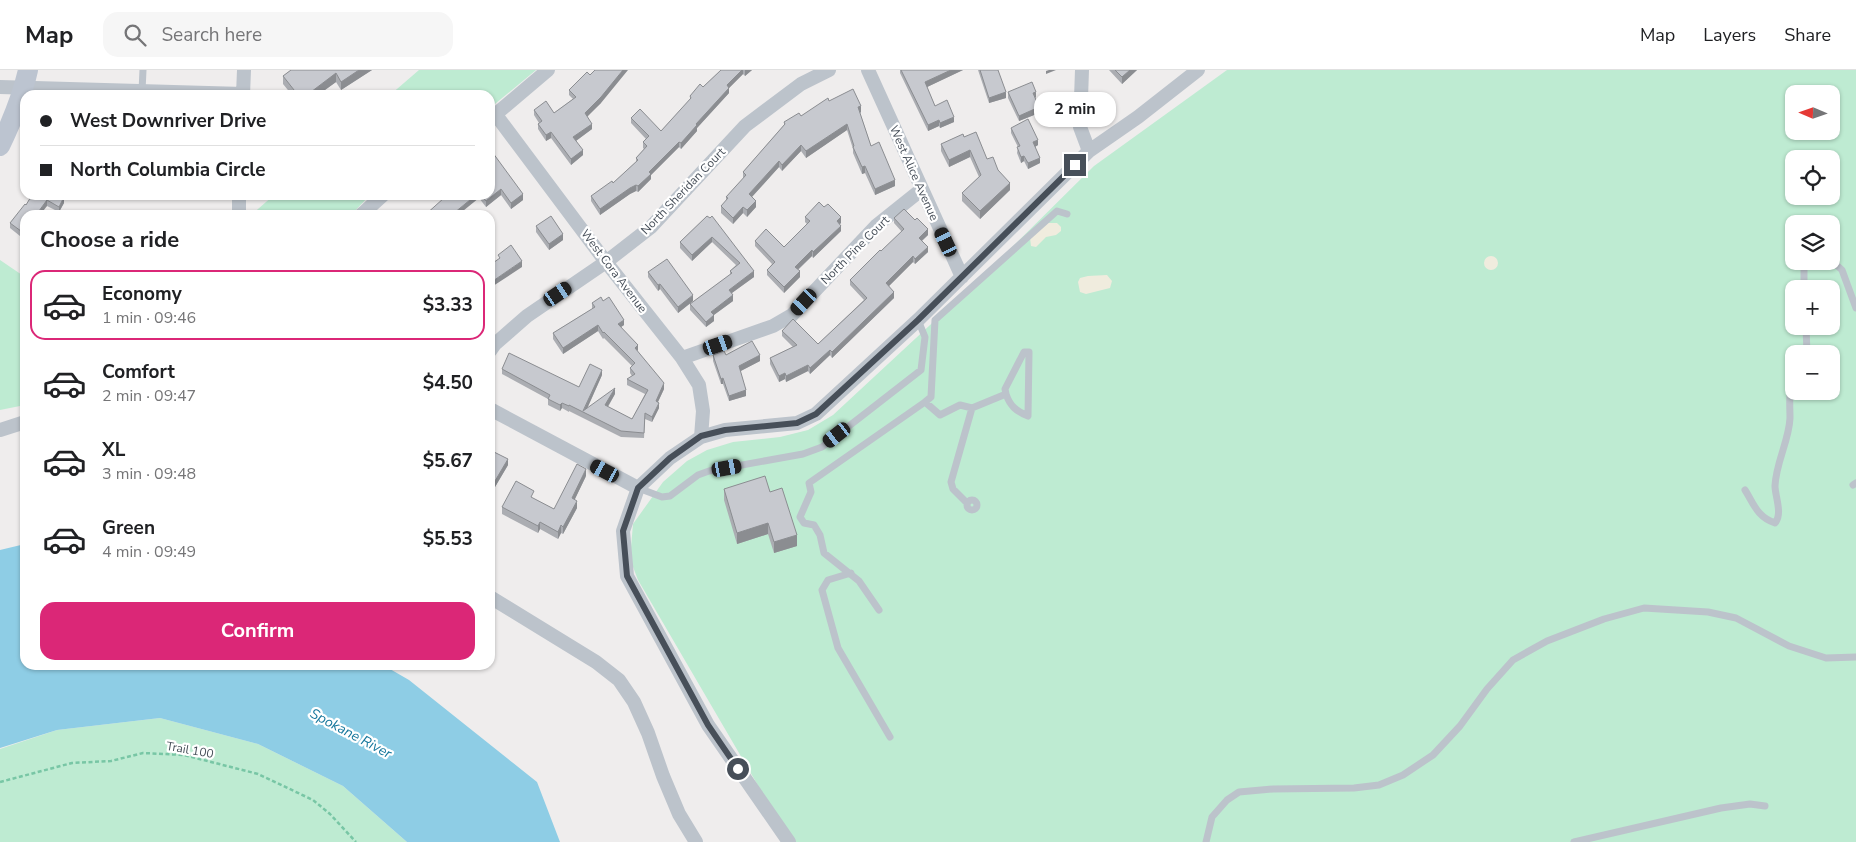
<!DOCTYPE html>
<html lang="en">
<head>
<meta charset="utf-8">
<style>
  body { margin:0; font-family:"Nunito Sans",sans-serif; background:#f6f6f6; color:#202124; height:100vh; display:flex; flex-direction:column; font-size:19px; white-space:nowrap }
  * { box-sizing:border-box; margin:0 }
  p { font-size:16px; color:#757577 }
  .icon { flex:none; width:28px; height:28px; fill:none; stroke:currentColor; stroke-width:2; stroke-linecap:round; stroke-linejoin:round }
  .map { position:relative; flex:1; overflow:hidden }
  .details { position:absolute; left:20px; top:140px; width:475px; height:460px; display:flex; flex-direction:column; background:#fff; border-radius:15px; box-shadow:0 1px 4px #0004 }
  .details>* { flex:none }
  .guide { position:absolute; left:20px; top:20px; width:475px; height:110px; border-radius:15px; box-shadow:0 1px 4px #0004; display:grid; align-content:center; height:110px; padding:0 20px; background:#fff }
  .needle { width:32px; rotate:272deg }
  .fabs { position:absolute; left:1785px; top:15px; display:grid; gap:10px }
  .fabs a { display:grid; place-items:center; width:55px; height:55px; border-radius:10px; background:#fff; box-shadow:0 1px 4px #0004; font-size:25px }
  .end { position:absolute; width:22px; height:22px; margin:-11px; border:6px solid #474f59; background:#fff; box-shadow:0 0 0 2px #fff }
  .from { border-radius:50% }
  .bubble { position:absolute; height:35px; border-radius:15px; background:#fff; box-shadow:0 1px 4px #0004; font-size:16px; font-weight:700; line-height:35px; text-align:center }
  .car { position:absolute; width:15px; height:30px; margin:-15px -8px; border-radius:6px; box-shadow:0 0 4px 1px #0007; background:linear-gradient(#222 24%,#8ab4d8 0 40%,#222 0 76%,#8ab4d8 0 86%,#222 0) }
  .guide b { display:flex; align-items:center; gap:18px; height:48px; font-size:19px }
  .guide b+b { border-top:1px solid #e0e0e0 }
  .guide i { width:12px; height:12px; background:#202124 }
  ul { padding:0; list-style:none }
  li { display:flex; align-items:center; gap:15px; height:70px; margin:0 10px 8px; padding:0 10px; border:2px solid transparent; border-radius:15px }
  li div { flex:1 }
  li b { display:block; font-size:19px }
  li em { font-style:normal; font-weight:700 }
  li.active { border-color:#db2777 }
  li>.icon { width:45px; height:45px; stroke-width:1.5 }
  h2 { padding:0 20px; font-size:22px; line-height:60px }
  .action { display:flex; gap:10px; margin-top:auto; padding:10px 20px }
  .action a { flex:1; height:58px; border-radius:15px; background:#db2777; color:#fff; font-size:20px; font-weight:700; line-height:58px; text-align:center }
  header { display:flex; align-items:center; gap:30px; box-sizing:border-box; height:70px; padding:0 25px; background:#fff; border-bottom:1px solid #e0e0e0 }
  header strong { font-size:24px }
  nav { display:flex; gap:28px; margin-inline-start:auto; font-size:18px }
  .search { width:350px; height:45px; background:#f6f6f6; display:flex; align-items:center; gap:12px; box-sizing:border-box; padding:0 18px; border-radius:15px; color:#757577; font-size:19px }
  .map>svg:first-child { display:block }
  .green { fill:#beebd2; fill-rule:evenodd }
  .sand { fill:#f0ecde }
  .water { fill:#8ecde5 }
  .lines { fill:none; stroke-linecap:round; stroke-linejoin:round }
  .path { stroke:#78c6a5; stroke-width:2.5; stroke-dasharray:4 2.5; stroke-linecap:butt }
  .service { stroke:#bcc3cb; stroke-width:7 }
  .minor { stroke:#bcc3cb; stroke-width:14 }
  .secondary { stroke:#bcc4d0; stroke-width:20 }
  .wall { fill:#abadb2 }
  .shaded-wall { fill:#8b8d91 }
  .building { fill:#c7c9cf; stroke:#8b8d91 }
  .route { stroke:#474f59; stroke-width:6 }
  .labels { text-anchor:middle; stroke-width:4.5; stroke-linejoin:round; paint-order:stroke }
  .street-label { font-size:12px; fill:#474f59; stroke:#fff }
  .water-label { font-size:14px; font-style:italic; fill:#16779c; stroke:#fff }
</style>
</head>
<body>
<header>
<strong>Map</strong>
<div class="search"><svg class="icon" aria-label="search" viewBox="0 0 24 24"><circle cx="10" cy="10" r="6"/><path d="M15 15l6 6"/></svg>Search here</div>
<nav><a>Map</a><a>Layers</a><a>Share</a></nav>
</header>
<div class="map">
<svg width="1856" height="772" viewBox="0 0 1856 772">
  <rect width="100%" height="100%" fill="#efeded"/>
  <path class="green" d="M419 0H536L490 38V25H390Z
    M1227 0H1856V772H791L638 510 630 489 633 454 663 412 687 391 707 380 733 372 780 367 808 360 833 345 985 204 1094 96ZM1794 24H1831V61H1794ZM1794 89H1831V126H1794ZM1794 154H1831V191H1794ZM1794 219H1831V256H1794ZM1794 284H1831V321H1794Z
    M274 125H370L351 145H251Z
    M0 190 25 207V335L0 340Z
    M160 648 258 674 343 716 407 772H0V679L57 660Z"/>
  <path class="sand" d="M1046 153H1057L1061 157V161L1056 165 1046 167 1036 177 1031 176 1030 168Z
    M1484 193a7 7 0 1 1 14 0a7 7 0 1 1-14 0Z
    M1107 205 1112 211 1110 218 1086 224 1080 222 1078 212 1080 208 1088 206Z"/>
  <path class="water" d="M25 474V595H383L409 610 537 712 560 772H407L343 716 258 674 160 648 57 660 0 678V480Z"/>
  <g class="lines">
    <path class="path" d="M0 712 72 693 111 691 143 683 184 685 258 704 313 730 330 744 356 772"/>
    <path class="service" d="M142 21 143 0
      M1831 190 1842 200 1856 238
      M1804 219V199L1809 191
      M1806 256 1807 284
      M925 332 931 327 935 250 1057 141 1067 144
      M1853 415 1856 413
      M638 418 662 427 670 426 698 405 709 401 803 384 822 377 921 300 925 267 918 250
      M1745 420C1754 434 1757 447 1775 453 1783 444 1775 426 1775 416 1776 392 1789 371 1790 348 1790 335 1788 322 1794 310
      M967 435a5 5 0 1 1 10 0a5 5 0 1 1-10 0Z
      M967 433 953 419 951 412 972 338 1006 324C1010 336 1016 341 1028 346L1029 282H1024L1005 319 1006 324
      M851 503 828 510 822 520 838 578 890 667
      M879 540 859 511 824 483 820 465 814 455 804 453 800 447 811 422 809 413 925 332 940 345 960 335 972 338
      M1206 772 1212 747 1227 730 1239 722 1273 719 1354 718 1379 715 1403 705 1433 685 1460 656 1487 619 1513 590 1547 571 1604 549 1644 538 1708 542 1736 548 1789 576 1826 588 1856 587
      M1574 772 1721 738 1750 734 1765 736"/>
    <path class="minor" d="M868 0 962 207
      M1082 0 1080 57 1089 81
      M0 17 243 24
      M243 25 244 0
      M496 45 606 192 682 288 699 315 703 341 701 367
      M490 49 548 0
      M239 145V125
      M361 145 383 125
      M490 281 495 274 527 246 606 192 651 157 745 56 801 14 829 0
      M682 288 773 256 792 245 876 156 921 120
      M490 339 638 418
      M0 360 25 352
      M490 527 596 592 619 610 634 632 648 663 663 706 679 744 696 772
      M789 772 708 655 627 506 623 461 638 418 670 388 701 367 725 360 797 353 816 344 918 250 1089 81 1138 47 1198 0"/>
    <path class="secondary" d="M0 76C12 51 22 27 28 0"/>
  </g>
  <path class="wall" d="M291 0H372L341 20 336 12 318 25H292L283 14V6Z
    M721 0H752L745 6 743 4 729 18V23L697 58V61L681 79 679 77 651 105V109L638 122 636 121 630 124 600 145 591 131V126L613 113 636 92V88L644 79 643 78V72L646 69 631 53V48L661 61 690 30V26L703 17Z
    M900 0H963L927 17 935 36 954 52 940 58 939 56 928 61 900 3Z
    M978 0H998L1006 28 989 33Z
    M1109 0H1137L1122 14Z
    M569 20 601 33 587 46 592 59 576 71 583 85 571 95 551 68 546 71 538 59V54L539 53 534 45V40L554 43 573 29 569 25Z
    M1008 22 1036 27 1035 28 1039 43 1019 51 1008 28Z
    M829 31 861 42 860 43 871 76 895 116 875 125 865 103 862 104 853 83V79L847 60 806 88 801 81 782 101 779 97 752 127 756 137 747 147 743 143 733 154 721 143V136L726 131V127L743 109V102L784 55V52L801 46Z
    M1011 58 1038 75 1035 77 1040 93 1028 99 1024 91 1021 93 1017 83 1018 77 1011 63Z
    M964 67 998 100 1010 120 980 149 962 131V123L979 107 970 87 949 97 941 81V74Z
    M490 79 523 130 511 139 501 125 486 137 479 128 442 130 438 125H490Z
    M32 125 64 133 59 142 47 136 25 145V170L10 158V153L26 135Z
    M707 146 754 207 732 223 733 231 714 245V251L706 257 690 240V234L730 205V201L736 195 712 172 692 191 680 178V172Z
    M805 147 841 153 839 154 841 161 813 188 812 186 798 200 800 207 784 223 767 205V200L772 194 755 176V171L784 177 807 154 805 152Z
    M894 148 928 165 922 171 928 182 915 194 913 192 889 216 894 228 832 288 830 285 810 304 808 301 786 312 785 309 779 312 770 294V288L793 277 782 266V261L818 274 864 230 850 215V210L902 162 894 153Z
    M536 156 563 170 549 180 536 162Z
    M648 202 693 231 678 243 660 219 658 221 648 207Z
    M592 233 624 255 621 257 638 280 637 281 664 319 658 332 659 338 652 352 645 349 644 368 621 367 569 341V342L562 338 560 341 548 335V329L502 304V299L579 317 602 305 587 339 615 324 608 337 632 349 645 324 627 315V309L632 306 630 303V298L632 296 604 268 603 269 598 261 563 284 553 269V263L592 239Z
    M713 285H726L760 291 740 301 746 326 729 331 723 314H721L713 291Z
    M490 380 508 395 495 417 490 414Z
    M586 406 575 429 577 438 563 464 561 463 558 469 540 459 538 463 502 444V437L534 429 554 439Z
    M724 419 770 422 797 476 774 483 768 464 737 474 724 430Z"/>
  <path class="shaded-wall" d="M359 0H372L341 20V12Z
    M623 0H628L601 33 585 49V43Z
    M742 0H743V4L729 18V23L697 58V61L681 79V73L727 15Z
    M745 0H752L745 6Z
    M951 0H963L925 18V12Z
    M1049 0H1056L1046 4V1Z
    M1130 0H1137L1122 14V7Z
    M336 3V12L318 25H307Z
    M1006 22V28L989 33V28Z
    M1036 22V27L1033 29V23Z
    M861 36V42L858 44V37Z
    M1039 37V43L1019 51V46Z
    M954 47V52L940 58V53Z
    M939 50V56L928 61V55Z
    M592 54V59L573 73V67Z
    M847 54V60L806 88V81Z
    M551 62V68L546 71V65Z
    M1038 70V75L1033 78V72Z
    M679 72V77L651 105V109L638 122V116L649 102Z
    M801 75V81L782 101V95Z
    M583 80V85L571 95V89Z
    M970 80V87L949 97V90Z
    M1024 86V91L1021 93V87Z
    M1040 88V93L1028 99V93Z
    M779 91V97L749 130V124Z
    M865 96V103L862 104V97Z
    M895 110V116L875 125V119Z
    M1010 113V120L980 149V141Z
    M636 115V121L630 124 600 145V139L630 118Z
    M501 119V125L486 137V131Z
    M523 124V130L511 139V133Z
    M476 125H479V128L458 145H454V143Z
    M64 127V133L59 142V137Z
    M47 130V136L40 145H36Z
    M756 131V137L747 147V140Z
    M743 137V143L733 154V148Z
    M841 147V153L837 157V151Z
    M841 156V161L813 188V182Z
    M928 159V165L919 173V168Z
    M563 164V170L549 180V174Z
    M712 167V172L692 191V185Z
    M928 177V182L915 194V189Z
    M812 180V186L795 202V197Z
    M913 186V192L886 219V213Z
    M522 191V197L490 218V213Z
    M754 201V207L729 225V220Z
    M800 201V207L784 223V217Z
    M660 214V219L658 221V215Z
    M894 222V228L832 288V282Z
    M693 225V231L678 243V237Z
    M733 225V231L711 247V242Z
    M714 245V251L706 257V252Z
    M624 250V255L618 259V254Z
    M598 255V261L563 284V278Z
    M638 275V280L635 283V278Z
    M830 280V285L810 304V298Z
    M760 285V291L739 302V296Z
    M808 295V301L786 312V306Z
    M602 300V305L585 343 583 342Z
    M785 303V309L779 312V306Z
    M723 308V314H721V309Z
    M664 313V319L656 336V331Z
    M615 318V324L605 341V335Z
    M746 320V326L729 331V326Z
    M562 333V338L560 341V335Z
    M659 333V338L652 352V347Z
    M508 389V395L495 417V411Z
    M586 399V406L572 435V428Z
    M577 431V438L563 464V457Z
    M540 452V459L538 463V456Z
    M768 453V464L737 474V463Z
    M561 455V463L558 469V462Z
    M797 465V476L774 483V472Z"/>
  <path class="building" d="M291 0H359L341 12 336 3 307 25H298L283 6Z
    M595 0H623L601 27 585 43 592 54 573 67 583 80 571 89 551 62 546 65 538 54 542 51 534 40 546 31 554 43 576 27 569 20 587 2 590 5Z
    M721 0H742L727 15 729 18 696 54 697 55 681 73 679 72 649 102 651 104 638 116 636 115 630 118 600 139 591 126 612 111 613 113 638 90 636 88 647 76 643 72 649 66 631 48 640 39 661 61 691 28 690 26 700 14 703 17Z
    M901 0H951L925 12 935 36 947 30 954 47 940 53 939 50 928 55Z
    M980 0H998L1006 22 989 28Z
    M1115 0H1130L1122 7Z
    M1032 12 1036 22 1033 23 1039 37 1019 46 1008 22Z
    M853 19 861 36 858 37 871 76 879 72 895 110 875 119 865 96 862 97 853 77 854 76 847 54 806 81 801 75 782 95 779 91 749 124 756 131 747 140 743 137 733 148 721 136 728 128 726 127 746 105 743 102 785 54 784 52 799 43 801 46 828 28 829 31Z
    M1028 49 1038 70 1033 72 1040 88 1028 93 1024 86 1021 87 1017 77 1020 76 1011 58Z
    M976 62 987 89 993 87 998 100 1010 113 980 141 962 123 981 105 970 80 949 90 941 74 963 64 964 67Z
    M490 79 523 124 511 133 501 119 486 131 481 125H490Z
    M32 125H61L64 127 59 137 47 130 36 145H25V164L10 153 25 134 26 135Z
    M442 125H476L454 143 456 145H425L444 128Z
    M819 132 824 137 828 134 841 147 837 151 841 156 813 182 812 180 795 197 800 201 784 217 767 200 775 192 755 171 766 159 784 177 810 151 805 147Z
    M904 139 915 150 917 148 928 159 919 168 928 177 915 189 913 186 886 213 894 222 832 282 830 280 810 298 808 295 786 306 785 303 779 306 770 288 797 275 782 261 793 249 818 274 867 228 850 210 880 180 881 181 904 159 894 148Z
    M551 146 563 164 549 174 536 156Z
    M707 146 710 148 712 146 754 201 729 220 733 225 711 242 714 245 706 252 690 234 732 203 730 201 740 193 712 167 692 185 680 172Z
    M511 175 522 191 490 213V195L500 188 498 185Z
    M667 189 693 225 678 237 660 214 658 215 648 202Z
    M601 227 603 231 609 227 624 250 618 254 638 275 635 278 664 313 656 331 659 333 652 347 645 343 644 363 621 361 569 335V336L562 333 560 335 548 329 550 325 502 299 509 283 579 317 590 294 602 300 583 341 615 318 605 335 632 349 648 320 627 309 635 304 630 298 635 293 604 262 603 263 598 255 563 278 553 263 595 237 592 233Z
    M752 271 760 285 739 296 746 320 729 326 723 308 721 309 713 285 724 281 726 285Z
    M490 380 508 389 495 411 490 408Z
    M577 394 586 399 572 428 577 431 563 457 561 455 558 462 540 452 538 456 502 437 516 411 534 421 531 427 554 439Z
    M765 406 770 422 782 418 797 465 774 472 768 453 737 463 724 419Z"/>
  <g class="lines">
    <path class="route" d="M738 699 708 655 627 506 623 461 638 418 670 388 701 366 725 360 797 353 816 344 918 250 1075 95"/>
  </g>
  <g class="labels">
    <g class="street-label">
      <text transform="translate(914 103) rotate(66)" y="4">West Alice Avenue</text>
      <text transform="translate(683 121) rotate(-46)" y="4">North Sheridan Court</text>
      <text transform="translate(855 180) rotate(-45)" y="4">North Pine Court</text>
      <text transform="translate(614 201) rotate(53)" y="4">West Cora Avenue</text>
      <text transform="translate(190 680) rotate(10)" y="4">Trail 100</text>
    </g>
    <g class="water-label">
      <text transform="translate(351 663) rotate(28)" y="5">Spokane River</text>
    </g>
  </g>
</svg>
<div class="fabs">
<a><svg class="needle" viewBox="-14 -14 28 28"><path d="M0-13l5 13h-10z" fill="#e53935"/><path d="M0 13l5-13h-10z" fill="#757577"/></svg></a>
<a><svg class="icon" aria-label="locate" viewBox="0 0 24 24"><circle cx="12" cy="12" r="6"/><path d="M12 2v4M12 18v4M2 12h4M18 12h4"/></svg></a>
<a><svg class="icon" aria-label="layers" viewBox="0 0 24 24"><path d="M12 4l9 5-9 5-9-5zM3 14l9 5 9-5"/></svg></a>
<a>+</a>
<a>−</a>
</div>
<i class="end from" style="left:738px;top:699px"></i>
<i class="end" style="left:1075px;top:95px"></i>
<div class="bubble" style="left:1034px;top:22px;width:82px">2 min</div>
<i class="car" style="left:946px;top:172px;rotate:335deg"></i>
<i class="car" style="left:558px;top:224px;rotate:56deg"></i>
<i class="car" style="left:804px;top:232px;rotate:223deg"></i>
<i class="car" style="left:718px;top:275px;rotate:71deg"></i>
<i class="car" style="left:837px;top:365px;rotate:232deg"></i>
<i class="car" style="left:727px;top:398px;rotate:80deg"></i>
<i class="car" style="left:605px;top:401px;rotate:298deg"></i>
<div class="guide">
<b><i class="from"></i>West Downriver Drive</b>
<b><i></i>North Columbia Circle</b>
</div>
<section class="details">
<h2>Choose a ride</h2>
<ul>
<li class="active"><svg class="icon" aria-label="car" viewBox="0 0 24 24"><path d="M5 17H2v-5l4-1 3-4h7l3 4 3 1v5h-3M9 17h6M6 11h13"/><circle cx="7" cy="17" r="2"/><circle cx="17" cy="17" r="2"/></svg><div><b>Economy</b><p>1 min · 09:46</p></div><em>$3.33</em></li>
<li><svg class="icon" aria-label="car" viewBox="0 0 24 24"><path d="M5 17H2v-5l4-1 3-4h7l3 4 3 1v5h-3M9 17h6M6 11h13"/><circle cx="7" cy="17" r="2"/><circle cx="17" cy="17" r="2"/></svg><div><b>Comfort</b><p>2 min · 09:47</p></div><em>$4.50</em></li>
<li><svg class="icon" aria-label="car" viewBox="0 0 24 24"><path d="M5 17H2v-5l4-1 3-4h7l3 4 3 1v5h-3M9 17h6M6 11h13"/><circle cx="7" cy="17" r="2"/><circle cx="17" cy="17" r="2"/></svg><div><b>XL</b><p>3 min · 09:48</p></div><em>$5.67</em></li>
<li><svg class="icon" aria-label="car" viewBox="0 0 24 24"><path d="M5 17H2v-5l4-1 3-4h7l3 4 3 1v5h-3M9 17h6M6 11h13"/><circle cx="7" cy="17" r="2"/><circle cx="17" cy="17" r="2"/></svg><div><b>Green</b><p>4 min · 09:49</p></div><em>$5.53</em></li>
</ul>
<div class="action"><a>Confirm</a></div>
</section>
</div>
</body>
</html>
